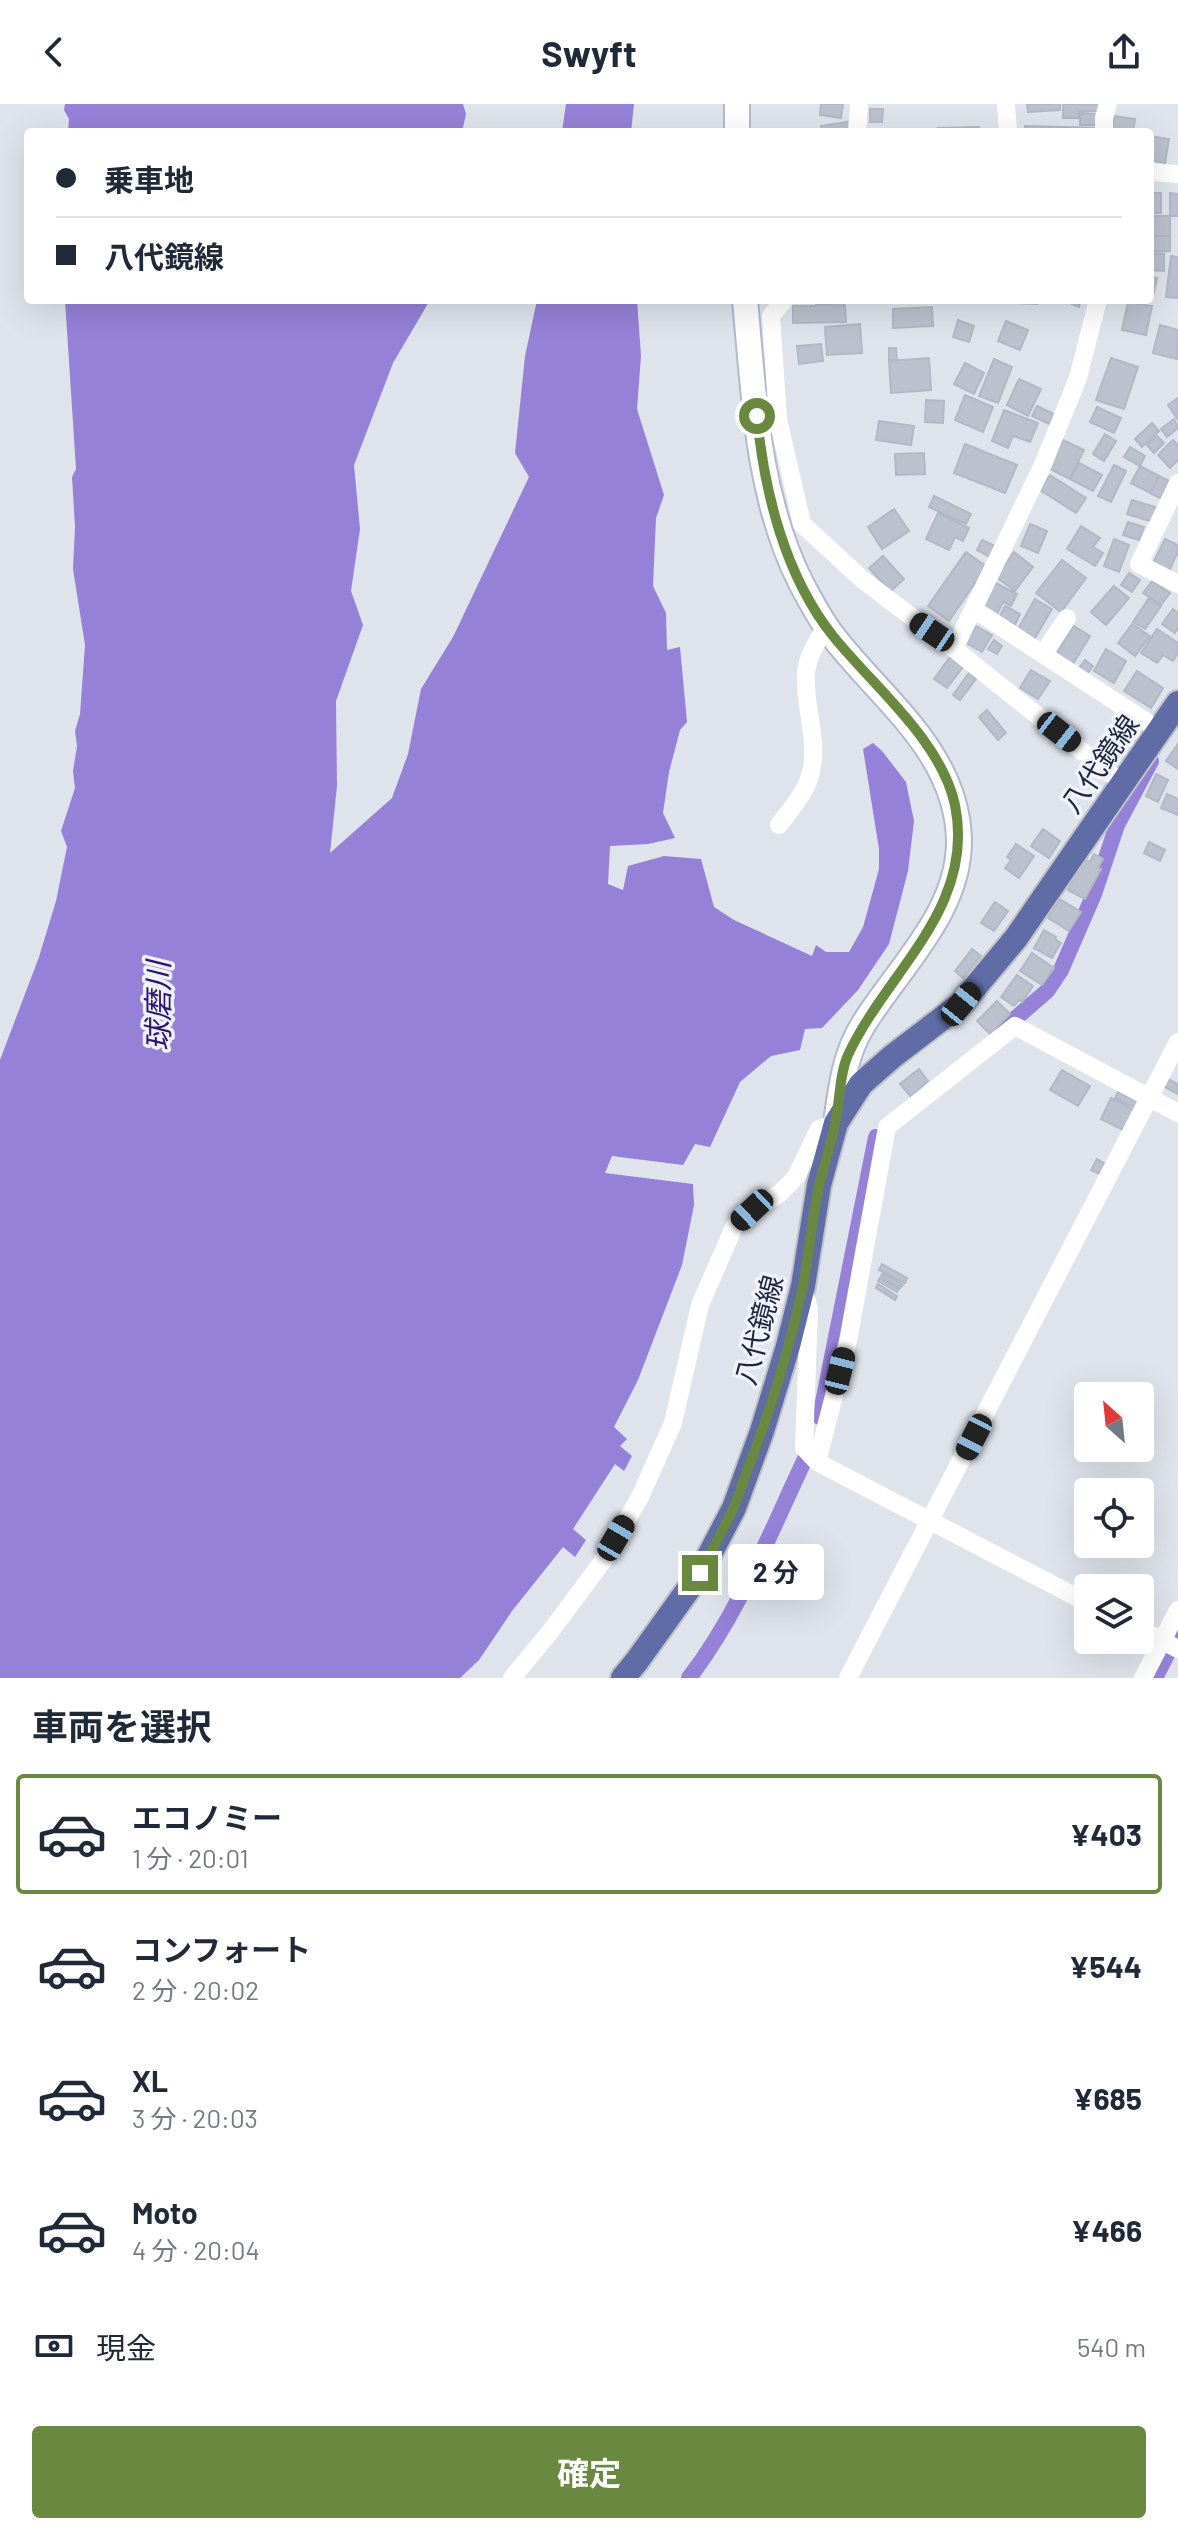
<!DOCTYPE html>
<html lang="ja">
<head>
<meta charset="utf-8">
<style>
  body { margin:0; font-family:Barlow,"Noto Sans JP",sans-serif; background:#f6f6f7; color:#1f2937; height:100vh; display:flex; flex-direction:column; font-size:30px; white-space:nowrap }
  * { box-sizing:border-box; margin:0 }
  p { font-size:26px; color:#747a83 }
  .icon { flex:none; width:44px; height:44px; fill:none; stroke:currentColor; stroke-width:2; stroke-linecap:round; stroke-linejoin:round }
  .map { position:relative; height:1574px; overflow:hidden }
  .drawer { display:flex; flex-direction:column; background:#fff; flex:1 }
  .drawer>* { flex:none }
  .hud { position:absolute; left:24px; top:24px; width:1130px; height:176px; border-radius:8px; box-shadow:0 8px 32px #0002; display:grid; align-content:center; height:176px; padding:0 32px; background:#fff }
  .needle { width:52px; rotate:333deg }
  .fabs { position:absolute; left:1074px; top:1278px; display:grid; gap:16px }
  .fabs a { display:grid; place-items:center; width:80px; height:80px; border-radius:8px; background:#fff; box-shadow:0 8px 32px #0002; font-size:40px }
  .end { position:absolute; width:36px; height:36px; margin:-18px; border:10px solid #6a8940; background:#fff; box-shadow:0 0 0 4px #fff }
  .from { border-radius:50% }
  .bubble { position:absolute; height:56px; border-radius:8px; background:#fff; box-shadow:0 8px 32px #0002; font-size:26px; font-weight:700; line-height:56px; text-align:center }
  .car { position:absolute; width:24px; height:48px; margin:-24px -12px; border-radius:10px; box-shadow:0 0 6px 2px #0007; background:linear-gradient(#222 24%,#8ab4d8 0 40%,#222 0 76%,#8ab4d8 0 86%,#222 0) }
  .hud b { display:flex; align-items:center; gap:28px; height:76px; font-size:30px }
  .hud b+b { border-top:2px solid #e0e1e3 }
  .hud i { width:20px; height:20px; background:#1f2937 }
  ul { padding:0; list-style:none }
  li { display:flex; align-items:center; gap:24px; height:120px; margin:0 16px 12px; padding:0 16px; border:4px solid transparent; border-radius:8px }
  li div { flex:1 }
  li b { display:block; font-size:30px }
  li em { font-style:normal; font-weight:700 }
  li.current { border-color:#6a8940 }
  li>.icon { width:72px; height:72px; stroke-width:1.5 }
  h2 { padding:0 32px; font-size:36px; line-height:96px }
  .pay { display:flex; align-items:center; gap:20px; height:88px; padding:0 32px; font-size:30px }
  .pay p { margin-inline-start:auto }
  .action { display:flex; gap:16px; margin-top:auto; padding:16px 32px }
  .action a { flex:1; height:92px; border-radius:8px; background:#6a8940; color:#fff; font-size:32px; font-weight:700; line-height:92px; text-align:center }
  header { display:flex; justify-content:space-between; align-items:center; height:104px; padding:0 32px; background:#fff; font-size:36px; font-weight:700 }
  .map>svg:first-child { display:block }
  .water { fill:#9581d7 }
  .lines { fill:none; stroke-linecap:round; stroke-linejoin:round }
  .canal { stroke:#9581d7; stroke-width:16 }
  .building { fill:#bbc1cd; stroke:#b1b8c6; stroke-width:2 }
  .secondary-casing { stroke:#b1b9cd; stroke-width:28 }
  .primary-casing { stroke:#c0c2c9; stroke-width:28 }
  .street { stroke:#fff; stroke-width:18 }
  .secondary { stroke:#fff; stroke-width:24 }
  .primary { stroke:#5f6ca6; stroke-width:24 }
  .route { stroke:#6a8940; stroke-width:10 }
  .labels { text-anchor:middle; stroke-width:7; stroke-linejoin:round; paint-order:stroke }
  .street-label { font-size:28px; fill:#1f253d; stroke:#f0f3f8 }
  .water-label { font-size:30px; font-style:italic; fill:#2d137e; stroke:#f0f3f8 }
</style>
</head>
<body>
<header><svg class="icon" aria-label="back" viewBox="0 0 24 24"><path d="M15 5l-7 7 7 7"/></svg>Swyft<svg class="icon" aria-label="share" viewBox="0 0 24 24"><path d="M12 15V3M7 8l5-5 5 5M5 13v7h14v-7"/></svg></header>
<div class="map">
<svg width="1178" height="1574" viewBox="0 0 1178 1574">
  <rect width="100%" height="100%" fill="#dfe4ec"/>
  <path class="water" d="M65 0H463L466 10 462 28H68L69 15 64 6Z
    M566 0H634L631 28H562Z
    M65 196H430L393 259 354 361 360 425 351 487 363 521 336 597 337 682 330 749 392 694 408 650 421 585 453 533 529 373 515 349 525 252 537 196H637L641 252 637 305 664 391 656 414 653 482 666 509 667 546 680 543 687 618 680 626 669 668 663 709 675 734 648 740 610 742 608 780 623 786 628 762 664 752 701 755 714 803 734 816 812 852 816 841 826 848H849L863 823 879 765V745L863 645 873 639 882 647 906 678 914 717 908 767 889 840 858 886 822 924 805 925 800 946 771 952 740 978 710 1043 695 1040 683 1061 612 1052 605 1069 693 1080 694 1101 682 1161 638 1276 614 1323 627 1335 620 1342 632 1352 624 1367 615 1360 573 1425 586 1436 575 1453 563 1443 512 1507 479 1556 460 1574H0V956L39 853 56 797 67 743 61 727 75 684 73 667 77 642 75 627 80 610 85 541 73 465 75 423 72 373 76 365Z"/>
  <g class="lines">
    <path class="canal" d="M1002 926 1047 887 1061 866 1094 790 1117 721 1151 657
      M820 1313 876 1033
      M689 1574C739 1509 770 1429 805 1355
      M1155 1574 1178 1529"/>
  </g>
  <path class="building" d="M821 0H843L841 14 820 11Z
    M1027 0H1060V6L1028 8Z
    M1063 0H1102V7H1078V14H1063Z
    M870 5H883L882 18H870Z
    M1080 9 1097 10 1096 21H1080Z
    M1114 12 1135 15 1133 28H1112Z
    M853 17 854 23 822 28 821 22Z
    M1025 22 1098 24V28H1025Z
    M979 23 980 28H938V24Z
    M1150 32 1169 35 1165 59 1150 56Z
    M1150 89H1161V109H1150Z
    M1170 89 1178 90V112H1170Z
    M1150 112H1170V132H1150Z
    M1150 132H1170V147L1150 148Z
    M1150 149 1164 150V167L1150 166Z
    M1171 152 1178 153V194L1166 193Z
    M1150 173 1157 174 1153 193 1150 192Z
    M816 196H835V199L816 200Z
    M1015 196H1037V200L1015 199Z
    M1063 196H1081L1079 203Z
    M1128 198 1152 202 1146 231 1122 226Z
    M845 201 846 218 793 219V202Z
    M932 203 933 222 893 224V205Z
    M958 216 974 222 969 238 953 233Z
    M1006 217 1028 226 1020 246 998 237Z
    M860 220 862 249 827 251 825 223Z
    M1160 221 1178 226 1177 255 1153 249Z
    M821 240 823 257 799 260 797 242Z
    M889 244H896L897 257H889Z
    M929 254 931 286 891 289 889 257Z
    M1111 254 1138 263 1124 305 1096 296Z
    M994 255 1012 263 998 299 979 292Z
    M965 259 984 269 974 290 954 280Z
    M1019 275 1041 285 1028 312 1007 301Z
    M965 291 993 303 983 328 955 316Z
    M1178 294V316L1168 301Z
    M926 296 944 297 943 319 925 318Z
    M1037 302 1054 310 1049 320 1032 312Z
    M1097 303 1121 314 1114 329 1090 318Z
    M1004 306 1038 319 1030 338 1013 332 1008 344 992 337Z
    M1174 315 1178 324 1167 333 1161 325Z
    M879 317 914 322 911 341 876 336Z
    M1152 319 1159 327 1142 343 1135 335Z
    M1105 330 1116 337 1104 357 1093 350Z
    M1157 332 1164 339 1154 349 1147 341Z
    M1063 336 1084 346 1070 375 1050 365Z
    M1173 336 1178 341V356L1170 364 1158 351Z
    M965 340 1017 361 1005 389 954 369Z
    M1130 343 1145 352 1140 362 1124 353Z
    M924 349 925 370 896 371 895 350Z
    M1079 359 1102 371 1093 387 1070 375Z
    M1114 361 1126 367 1111 398 1098 392Z
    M1140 362 1159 372 1150 389 1131 379Z
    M1050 371 1086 394 1076 409 1040 386Z
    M1159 372 1169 377 1160 394 1150 389Z
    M934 392 971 410 966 420 929 403Z
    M1132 396 1158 404 1153 418 1127 410Z
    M894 405 909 427 882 445 868 423Z
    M938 409 969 424 963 437 955 433 949 446 926 435Z
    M1128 418 1144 423 1139 436 1123 431Z
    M1030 420 1047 427 1038 449 1021 442Z
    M1081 422 1100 434 1093 443 1103 449 1095 462 1067 445Z
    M1114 435 1129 441 1119 468 1104 462Z
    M1165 435 1178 441V448L1169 467 1153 459Z
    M982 436 995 442 990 453 977 446Z
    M966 448 990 465 979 481 975 479 949 517 928 502Z
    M1014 448 1033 463 1015 487 996 473Z
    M883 452 904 475 890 488 869 464Z
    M1062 456 1086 474 1061 508 1036 489Z
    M1129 469 1140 476 1132 488 1121 481Z
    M1152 477 1170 489 1161 501 1143 489Z
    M996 479 1017 490 1011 502 1003 498 996 512 982 505Z
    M1114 482 1129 494 1106 521 1091 508Z
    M1149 494 1161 502 1145 525 1133 518Z
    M1035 495 1052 505 1035 534 1018 525Z
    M1005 502 1020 510 1015 521 999 513Z
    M1173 505 1178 509V524L1175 529 1162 520Z
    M1132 520 1150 532 1135 552 1118 539Z
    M976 522 992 531 982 548 966 539Z
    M1074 522 1090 532 1071 563 1055 552Z
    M1157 525 1178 539V549L1173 557 1163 551 1157 559 1141 549Z
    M994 536 1002 542 997 550 988 545Z
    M1106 545 1126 557 1114 579 1094 567Z
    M950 553 963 563 947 584 934 575Z
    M1085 556 1093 562 1084 574 1076 568Z
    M1031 566 1050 577 1038 595 1020 584Z
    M1137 567 1163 584 1151 604 1124 587Z
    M969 569 976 575 960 596 953 591Z
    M987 606 1006 629 998 636 979 613Z
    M1178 640V665L1166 657Z
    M1156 670 1168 676 1158 698 1146 692Z
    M1167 690 1178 695V711L1161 704Z
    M1043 725 1060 737 1049 754 1031 742Z
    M1149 738 1165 746 1160 757 1144 749Z
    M1016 740 1034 752 1019 774 1005 764 1011 756 1007 753Z
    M1094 750 1103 755 1098 764 1101 765 1085 795 1068 786 1084 755 1090 758Z
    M1060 795 1081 808 1069 827 1048 814Z
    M995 798 1008 807 994 827 981 819Z
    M1044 826 1056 833 1055 835 1061 839 1052 854 1034 844Z
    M972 845 981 852 963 874 955 867Z
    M1032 849 1054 864 1042 881 1020 867Z
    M1017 871 1033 882 1022 898 1019 896 1014 902 1001 893Z
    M997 897 1010 910 990 930 977 917Z
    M919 965 928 977 911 993 900 980Z
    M1062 966 1090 982 1078 1002 1050 986Z
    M1166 974 1178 980V990L1161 981Z
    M1118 988 1141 999 1138 1005 1115 994Z
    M1111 994 1134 1006 1123 1026 1101 1015Z
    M1097 1055 1107 1061 1102 1071 1091 1066Z
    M882 1160 907 1174 905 1179 879 1166Z
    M883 1169 903 1181 900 1184 881 1172Z
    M880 1174 899 1185 897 1188 878 1177Z
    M878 1180 897 1192 895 1196 876 1184Z"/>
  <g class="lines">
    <g class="secondary-casing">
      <path id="secondary" d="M737 28V0
        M745 196C754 291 757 392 801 479 810 496 820 515 832 531 881 595 957 648 959 736 960 808 898 864 863 921 844 952 841 984 836 1019"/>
    </g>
    <g class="primary-casing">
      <path id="primary" d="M623 1574 637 1557 700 1469 734 1404 762 1327 788 1242 803 1182 819 1081 836 1019 861 980 893 952 961 900 1016 834 1178 599"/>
    </g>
    <path class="street" d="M1006 0 1008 28
      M857 28 859 0
      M1104 28V14L1108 0
      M1150 68 1178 70
      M784 196 771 212 778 315 802 420 863 476 954 545
      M1098 196 1078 274 1042 363 954 545 1122 679
      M1178 379 1139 460 1178 480
      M975 506 1159 626
      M1043 550 1067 514
      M779 721C791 705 807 687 811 668 819 634 803 600 806 568 808 551 818 537 826 522
      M804 1188 809 1205 804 1344 817 1358 1088 1499
      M817 1358 848 1237 887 1023 1015 922 1178 1009
      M1140 1525 1178 1545
      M512 1574 550 1528 605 1454 640 1393 673 1319 700 1201 734 1123 752 1106 779 1090 796 1073 819 1025 836 1019
      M848 1574 1178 938
      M1143 1574 1178 1506"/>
    <use href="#secondary" class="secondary"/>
    <use href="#primary" class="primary"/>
  </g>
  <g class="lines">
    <path class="route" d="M700 1469C711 1448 722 1428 732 1407 739 1391 744 1375 750 1359 772 1302 790 1242 803 1182 809 1149 812 1115 819 1081 824 1061 831 1040 835 1020 840 998 839 971 848 951 887 867 976 804 955 701 941 636 873 582 833 532 785 472 764 387 757 312"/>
  </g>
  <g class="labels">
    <g class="street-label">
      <text transform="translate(1100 660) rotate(-55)" y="10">八代鏡線</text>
      <text transform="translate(759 1226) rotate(-75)" y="10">八代鏡線</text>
    </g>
    <g class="water-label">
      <text transform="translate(159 902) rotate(-90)" y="10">球磨川</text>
    </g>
  </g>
</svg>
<div class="fabs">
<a><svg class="needle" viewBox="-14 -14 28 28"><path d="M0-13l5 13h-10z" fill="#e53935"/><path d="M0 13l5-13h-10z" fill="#747a83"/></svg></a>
<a><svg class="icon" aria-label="locate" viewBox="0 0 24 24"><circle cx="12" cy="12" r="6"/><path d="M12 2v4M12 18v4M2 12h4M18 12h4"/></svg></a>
<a><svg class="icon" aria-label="layers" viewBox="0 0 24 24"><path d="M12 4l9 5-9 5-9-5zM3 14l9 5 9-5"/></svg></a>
</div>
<i class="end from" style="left:757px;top:312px"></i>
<i class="end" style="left:700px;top:1469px"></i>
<div class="bubble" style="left:728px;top:1440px;width:96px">2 分</div>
<i class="car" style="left:932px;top:528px;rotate:304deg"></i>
<i class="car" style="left:1059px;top:628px;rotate:128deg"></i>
<i class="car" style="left:961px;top:900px;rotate:39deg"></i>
<i class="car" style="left:752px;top:1106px;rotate:227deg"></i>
<i class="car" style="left:840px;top:1267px;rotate:14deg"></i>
<i class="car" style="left:974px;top:1333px;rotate:207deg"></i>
<i class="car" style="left:616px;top:1434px;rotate:30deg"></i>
<div class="hud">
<b><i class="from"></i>乗車地</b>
<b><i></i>八代鏡線</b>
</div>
</div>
<section class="drawer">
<h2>車両を選択</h2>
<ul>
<li class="current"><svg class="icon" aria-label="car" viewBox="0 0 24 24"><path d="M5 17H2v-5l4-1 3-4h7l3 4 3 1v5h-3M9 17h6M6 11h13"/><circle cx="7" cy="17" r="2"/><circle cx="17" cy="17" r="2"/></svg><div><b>エコノミー</b><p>1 分 · 20:01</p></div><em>¥403</em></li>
<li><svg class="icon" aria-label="car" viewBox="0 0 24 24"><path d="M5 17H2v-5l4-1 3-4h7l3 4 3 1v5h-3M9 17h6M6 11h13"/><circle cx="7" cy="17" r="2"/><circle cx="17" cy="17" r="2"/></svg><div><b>コンフォート</b><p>2 分 · 20:02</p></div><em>¥544</em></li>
<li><svg class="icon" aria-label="car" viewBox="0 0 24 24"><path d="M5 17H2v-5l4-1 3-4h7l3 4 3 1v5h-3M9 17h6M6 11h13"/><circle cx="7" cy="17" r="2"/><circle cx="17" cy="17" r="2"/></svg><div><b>XL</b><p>3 分 · 20:03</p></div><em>¥685</em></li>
<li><svg class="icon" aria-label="car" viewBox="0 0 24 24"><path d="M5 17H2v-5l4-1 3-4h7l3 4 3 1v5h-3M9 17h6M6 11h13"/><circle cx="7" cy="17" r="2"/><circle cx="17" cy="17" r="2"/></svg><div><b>Moto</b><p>4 分 · 20:04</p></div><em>¥466</em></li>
</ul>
<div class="pay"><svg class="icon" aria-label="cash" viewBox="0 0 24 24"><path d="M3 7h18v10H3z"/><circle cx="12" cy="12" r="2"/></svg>現金<p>540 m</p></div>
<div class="action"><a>確定</a></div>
</section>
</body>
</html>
